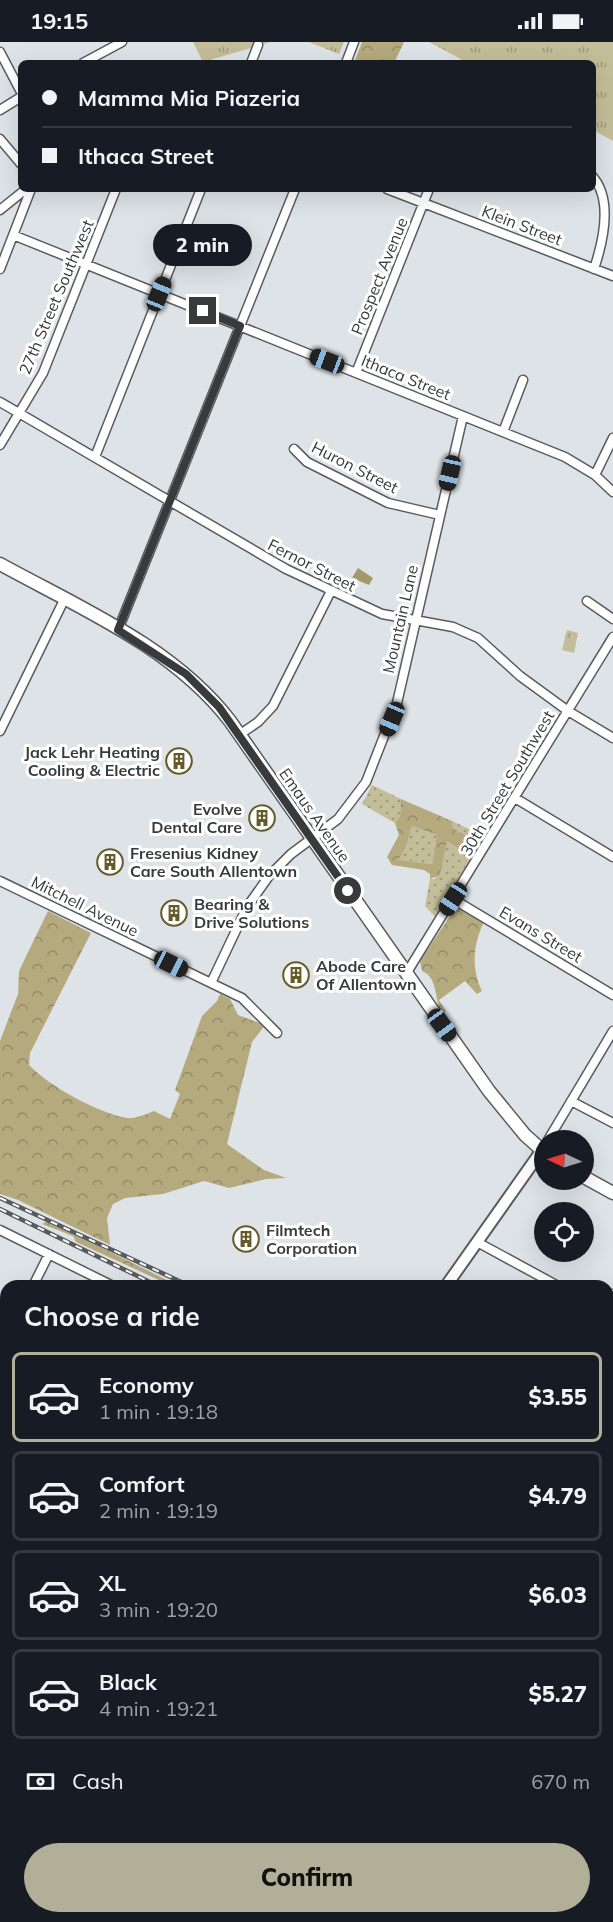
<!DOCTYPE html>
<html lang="en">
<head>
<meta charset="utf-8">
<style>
  body { margin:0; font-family:Mulish,sans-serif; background:#242831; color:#f1f3f6; height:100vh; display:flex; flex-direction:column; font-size:22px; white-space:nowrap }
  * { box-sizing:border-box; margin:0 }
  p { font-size:20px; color:#9ea1a6 }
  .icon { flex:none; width:33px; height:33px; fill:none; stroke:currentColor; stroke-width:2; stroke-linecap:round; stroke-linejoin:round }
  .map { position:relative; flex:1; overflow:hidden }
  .details { position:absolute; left:0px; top:1238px; width:614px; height:644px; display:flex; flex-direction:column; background:#171b24; border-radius:18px 18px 0 0; box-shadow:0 6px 24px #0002 }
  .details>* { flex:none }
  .hud { position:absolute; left:18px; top:18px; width:578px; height:132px; border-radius:9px; box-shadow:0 6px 24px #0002; display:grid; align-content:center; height:132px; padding:0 24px; background:#171b24 }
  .needle { width:39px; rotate:274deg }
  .fabs { position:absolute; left:534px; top:1088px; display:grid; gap:12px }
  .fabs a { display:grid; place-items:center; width:60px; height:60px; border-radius:50%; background:#171b24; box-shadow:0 6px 24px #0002; font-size:30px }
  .end { position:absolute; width:27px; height:27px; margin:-14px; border:8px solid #383a3c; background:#fff; box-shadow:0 0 0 3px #fff }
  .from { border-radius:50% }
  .bubble { position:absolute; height:42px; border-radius:21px; background:#171b24; box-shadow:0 6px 24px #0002; font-size:20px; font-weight:800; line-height:42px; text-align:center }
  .car { position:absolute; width:18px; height:36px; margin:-18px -9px; border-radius:8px; box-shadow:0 0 4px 2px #0007; background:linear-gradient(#222 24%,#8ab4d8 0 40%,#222 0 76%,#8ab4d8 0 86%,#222 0) }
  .hud b { display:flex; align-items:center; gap:21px; height:57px; font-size:22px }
  .hud b+b { border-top:2px solid #363941 }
  .hud i { width:15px; height:15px; background:#f1f3f6 }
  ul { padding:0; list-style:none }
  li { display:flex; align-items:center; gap:18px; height:90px; margin:0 12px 9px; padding:0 12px; border:3px solid #363941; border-radius:9px }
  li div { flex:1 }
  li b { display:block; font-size:22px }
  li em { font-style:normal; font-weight:800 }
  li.on { border-color:#b2af99 }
  li>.icon { width:54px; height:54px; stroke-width:1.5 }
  h2 { padding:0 24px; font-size:27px; line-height:72px }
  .pay { display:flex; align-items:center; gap:15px; height:66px; padding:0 24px; font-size:22px }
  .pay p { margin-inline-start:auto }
  .button { display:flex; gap:12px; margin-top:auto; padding:12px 24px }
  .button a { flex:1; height:69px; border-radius:36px; background:#b2af99; color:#111; font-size:24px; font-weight:800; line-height:69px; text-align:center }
  .status { display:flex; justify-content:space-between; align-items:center; height:42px; padding:0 30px; background:#171b24; direction:ltr }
  .status svg { height:16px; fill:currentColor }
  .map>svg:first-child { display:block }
  .grass { fill:url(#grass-dots) }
  .forest { fill:url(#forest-crowns); fill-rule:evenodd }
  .park { fill:url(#park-tufts) }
  .water { fill:#a2996c }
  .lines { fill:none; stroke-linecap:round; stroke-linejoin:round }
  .minor-casing { stroke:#585c61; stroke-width:11 }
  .tertiary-casing { stroke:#585c61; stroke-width:14 }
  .secondary-casing { stroke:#585c61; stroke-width:15 }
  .trunk-casing { stroke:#bfc0c1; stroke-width:16 }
  .minor { stroke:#fff; stroke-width:8 }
  .tertiary { stroke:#fff; stroke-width:10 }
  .secondary { stroke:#fff; stroke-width:12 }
  .trunk { stroke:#92c4f2; stroke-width:14 }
  .rail-casing { stroke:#585b5d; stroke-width:4.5 }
  .rail { stroke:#fff; stroke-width:2; stroke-dasharray:7; stroke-linecap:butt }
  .route { stroke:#383a3c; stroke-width:8 }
  .labels { text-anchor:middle; stroke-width:6; stroke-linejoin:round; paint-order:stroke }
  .street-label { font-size:16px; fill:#383a3c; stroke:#fff }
  .poi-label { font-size:16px; font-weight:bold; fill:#383a3c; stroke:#fff; text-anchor:start }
</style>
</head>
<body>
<div class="status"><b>19:15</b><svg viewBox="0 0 49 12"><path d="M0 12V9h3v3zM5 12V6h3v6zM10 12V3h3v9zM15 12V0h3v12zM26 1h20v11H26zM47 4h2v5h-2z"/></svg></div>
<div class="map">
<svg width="613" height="1880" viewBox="0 0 613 1880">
  <defs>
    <pattern id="grass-dots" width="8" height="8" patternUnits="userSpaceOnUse" patternTransform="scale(1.5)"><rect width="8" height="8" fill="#c4bd99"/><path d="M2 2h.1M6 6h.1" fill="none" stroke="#a09b7e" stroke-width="1.8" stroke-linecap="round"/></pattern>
    <pattern id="forest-crowns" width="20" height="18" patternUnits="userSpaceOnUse" patternTransform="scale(1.5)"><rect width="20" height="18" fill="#b4aa7d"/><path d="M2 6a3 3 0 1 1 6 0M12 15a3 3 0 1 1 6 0" fill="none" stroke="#938b68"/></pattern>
    <pattern id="park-tufts" width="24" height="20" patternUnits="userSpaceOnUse" patternTransform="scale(1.5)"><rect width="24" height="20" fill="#c4bd99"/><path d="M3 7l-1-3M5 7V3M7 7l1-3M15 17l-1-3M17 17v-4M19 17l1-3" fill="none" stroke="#a09b7e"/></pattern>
  </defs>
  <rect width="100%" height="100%" fill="#dee3e8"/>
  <path class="grass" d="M372 743 401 757 400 774 395 781 362 762Z
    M452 779 484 794 435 875 425 864 430 837H435L447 798 465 793 453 786Z
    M412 784 437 793 432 822 397 818 406 805Z"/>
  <path class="forest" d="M362 0H404L394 21H354Z
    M401 757 452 779 453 786 465 793 460 807 447 799 440 833 430 837V832L424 828 392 823 387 815 399 793 395 781 400 774ZM412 784 437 793 432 822 398 818 406 805Z
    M456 865 484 880C473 902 471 927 482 949L477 952 465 939 439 958 446 969 442 972C434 959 439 936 422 929L420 919Z
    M48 869 91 891 30 1011 29 1023C49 1044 98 1071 127 1076 135 1077 147 1072 154 1069L170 1077 180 1052 175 1048 202 974 217 959 220 952 230 957 238 973 265 983 252 1000 227 1102 264 1128 286 1136 266 1137 229 1146 204 1139 163 1152 125 1156 113 1162 107 1176 110 1203 18 1158 0 1152V999L18 952 19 929Z
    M48 1179 177 1243H170L76 1200 73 1194 42 1182Z"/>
  <path class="park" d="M193 0H271L203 20Z
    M309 0H344L339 12Z
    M429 0H613V99L593 88 592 21H468Z
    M567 588 578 591 574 611 562 608Z"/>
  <path class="water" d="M358 526 373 536 369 543 352 536Z"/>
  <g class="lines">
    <g class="minor-casing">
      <path id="minor" d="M0 10 21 50
        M83 21 122 0
        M251 21 258 3
        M346 21 354 0
        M0 68 21 55
        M0 97 21 122
        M592 134C613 157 604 197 594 227
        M387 147 613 234
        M0 168 26 147
        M13 193 565 415 595 433 613 450
        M0 227 31 147
        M356 331 429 147
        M0 360 286 527 382 572 453 585 478 596 520 634 568 669 613 696
        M503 390 523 338
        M0 403 43 331 116 147
        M294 407 307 420 388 461 440 473
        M95 415 201 147
        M595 433 613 396
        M587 559 613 577
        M118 588 295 147
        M0 689 64 558
        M239 693 258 680 273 664 331 549
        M515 756 613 815
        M0 839 242 956 277 991
        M453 857 613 953
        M406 932 613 595
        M211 941 247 865 269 834 291 812 338 777 366 740 397 661 463 374
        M571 1059 613 1081
        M548 1098 613 989
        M0 1188 113 1244
        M477 1200 558 1244
        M33 1244 49 1212
        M608 1262 613 1252
        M608 1270 613 1273
        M0 1312 6 1299
        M608 1385 613 1388
        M0 1513 6 1516
        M0 1626 6 1629
        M608 1637 613 1624
        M0 1738 6 1741
        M0 1864 6 1867
        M22 1875 32 1880
        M274 1875 279 1880
        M133 1880 135 1875"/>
    </g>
    <g class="tertiary-casing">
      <path id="tertiary" d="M446 1244 542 1108"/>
    </g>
    <g class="secondary-casing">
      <path id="secondary" d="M0 522C80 566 173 605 230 679L489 1049 525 1093 544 1110
        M584 1135 613 1151
        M0 1821 6 1814"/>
    </g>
    <g class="trunk-casing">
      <path id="trunk" d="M0 1388 6 1390
        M608 1681 613 1683"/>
    </g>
    <use href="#minor" class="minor"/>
    <use href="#tertiary" class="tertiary"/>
    <use href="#secondary" class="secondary"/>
    <use href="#trunk" class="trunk"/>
    <g class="rail-casing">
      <path id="rail" d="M0 1156 190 1244
        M0 1167 158 1244
        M608 1463 613 1465"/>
    </g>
    <use href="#rail" class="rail"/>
  </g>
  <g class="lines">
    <path class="route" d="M203 269 240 284 118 588 186 632 219 665 348 849"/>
  </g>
  <defs>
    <g id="building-ring" transform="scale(1.35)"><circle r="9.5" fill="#fff" stroke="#665b28" stroke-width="1.5"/><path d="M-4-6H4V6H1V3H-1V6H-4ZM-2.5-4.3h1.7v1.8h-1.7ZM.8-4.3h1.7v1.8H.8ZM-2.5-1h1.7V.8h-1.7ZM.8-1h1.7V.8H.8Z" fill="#665b28"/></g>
  </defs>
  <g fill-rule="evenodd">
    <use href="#building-ring" x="179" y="719"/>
    <use href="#building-ring" x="262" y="776"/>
    <use href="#building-ring" x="110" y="820"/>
    <use href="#building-ring" x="174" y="871"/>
    <use href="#building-ring" x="296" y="933"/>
    <use href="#building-ring" x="246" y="1197"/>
  </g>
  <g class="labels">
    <g class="street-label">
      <text transform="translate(522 183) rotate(21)" y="6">Klein Street</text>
      <text transform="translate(379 234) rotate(-68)" y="6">Prospect Avenue</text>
      <text transform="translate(56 255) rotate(-67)" y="6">27th Street Southwest</text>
      <text transform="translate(406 335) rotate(22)" y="6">Ithaca Street</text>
      <text transform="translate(355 425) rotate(27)" y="6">Huron Street</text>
      <text transform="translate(312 523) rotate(27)" y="6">Fernor Street</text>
      <text transform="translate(400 577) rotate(-77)" y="6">Mountain Lane</text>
      <text transform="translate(507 741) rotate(-59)" y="6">30th Street Southwest</text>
      <text transform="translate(315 773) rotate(55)" y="6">Emaus Avenue</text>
      <text transform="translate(85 864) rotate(26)" y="6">Mitchell Avenue</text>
      <text transform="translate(541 892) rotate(31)" y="6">Evans Street</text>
    </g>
    <g class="poi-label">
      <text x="160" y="716" text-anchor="end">Jack Lehr Heating<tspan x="160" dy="18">Cooling &amp; Electric</tspan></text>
      <text x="242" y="773" text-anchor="end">Evolve<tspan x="242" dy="18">Dental Care</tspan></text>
      <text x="130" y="817">Fresenius Kidney<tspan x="130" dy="18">Care South Allentown</tspan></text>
      <text x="194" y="868">Bearing &amp;<tspan x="194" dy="18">Drive Solutions</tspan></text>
      <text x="316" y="930">Abode Care<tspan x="316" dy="18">Of Allentown</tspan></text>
      <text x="266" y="1194">Filmtech<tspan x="266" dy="18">Corporation</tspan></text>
    </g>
  </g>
</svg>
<div class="fabs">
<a><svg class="needle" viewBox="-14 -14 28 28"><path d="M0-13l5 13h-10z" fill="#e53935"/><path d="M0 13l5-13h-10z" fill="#9ea1a6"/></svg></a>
<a><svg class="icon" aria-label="locate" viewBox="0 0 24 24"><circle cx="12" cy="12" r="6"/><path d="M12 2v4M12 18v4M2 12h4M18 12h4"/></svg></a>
</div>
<i class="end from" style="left:348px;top:849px"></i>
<i class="end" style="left:203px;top:269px"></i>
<div class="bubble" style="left:153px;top:182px;width:99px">2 min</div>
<i class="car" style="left:159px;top:252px;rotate:22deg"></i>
<i class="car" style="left:327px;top:319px;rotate:291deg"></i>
<i class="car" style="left:450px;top:431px;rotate:193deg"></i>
<i class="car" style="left:392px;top:677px;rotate:203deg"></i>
<i class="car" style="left:453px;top:857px;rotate:213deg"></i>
<i class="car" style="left:171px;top:922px;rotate:116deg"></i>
<i class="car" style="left:442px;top:983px;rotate:144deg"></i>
<div class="hud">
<b><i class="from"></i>Mamma Mia Piazeria</b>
<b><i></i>Ithaca Street</b>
</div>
<section class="details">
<h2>Choose a ride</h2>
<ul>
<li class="on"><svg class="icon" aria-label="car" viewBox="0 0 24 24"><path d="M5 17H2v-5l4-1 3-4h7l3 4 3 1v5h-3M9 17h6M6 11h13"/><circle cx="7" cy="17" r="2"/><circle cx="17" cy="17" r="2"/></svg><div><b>Economy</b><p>1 min · 19:18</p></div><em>$3.55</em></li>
<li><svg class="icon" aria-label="car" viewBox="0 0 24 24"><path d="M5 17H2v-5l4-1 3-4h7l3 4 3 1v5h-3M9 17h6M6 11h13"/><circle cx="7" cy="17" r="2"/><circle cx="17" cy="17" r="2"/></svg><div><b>Comfort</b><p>2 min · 19:19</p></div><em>$4.79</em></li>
<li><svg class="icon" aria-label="car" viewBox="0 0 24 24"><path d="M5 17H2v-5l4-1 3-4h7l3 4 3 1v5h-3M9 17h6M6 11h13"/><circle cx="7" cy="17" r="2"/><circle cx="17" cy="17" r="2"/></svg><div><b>XL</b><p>3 min · 19:20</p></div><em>$6.03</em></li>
<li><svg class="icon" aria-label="car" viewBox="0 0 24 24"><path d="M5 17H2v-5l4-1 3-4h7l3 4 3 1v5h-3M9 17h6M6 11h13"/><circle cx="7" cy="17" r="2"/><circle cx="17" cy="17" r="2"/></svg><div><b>Black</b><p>4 min · 19:21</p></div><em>$5.27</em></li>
</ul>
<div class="pay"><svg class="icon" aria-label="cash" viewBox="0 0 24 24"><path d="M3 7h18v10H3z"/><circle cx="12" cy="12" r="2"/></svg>Cash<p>670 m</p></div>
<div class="button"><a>Confirm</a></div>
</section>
</div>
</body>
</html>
